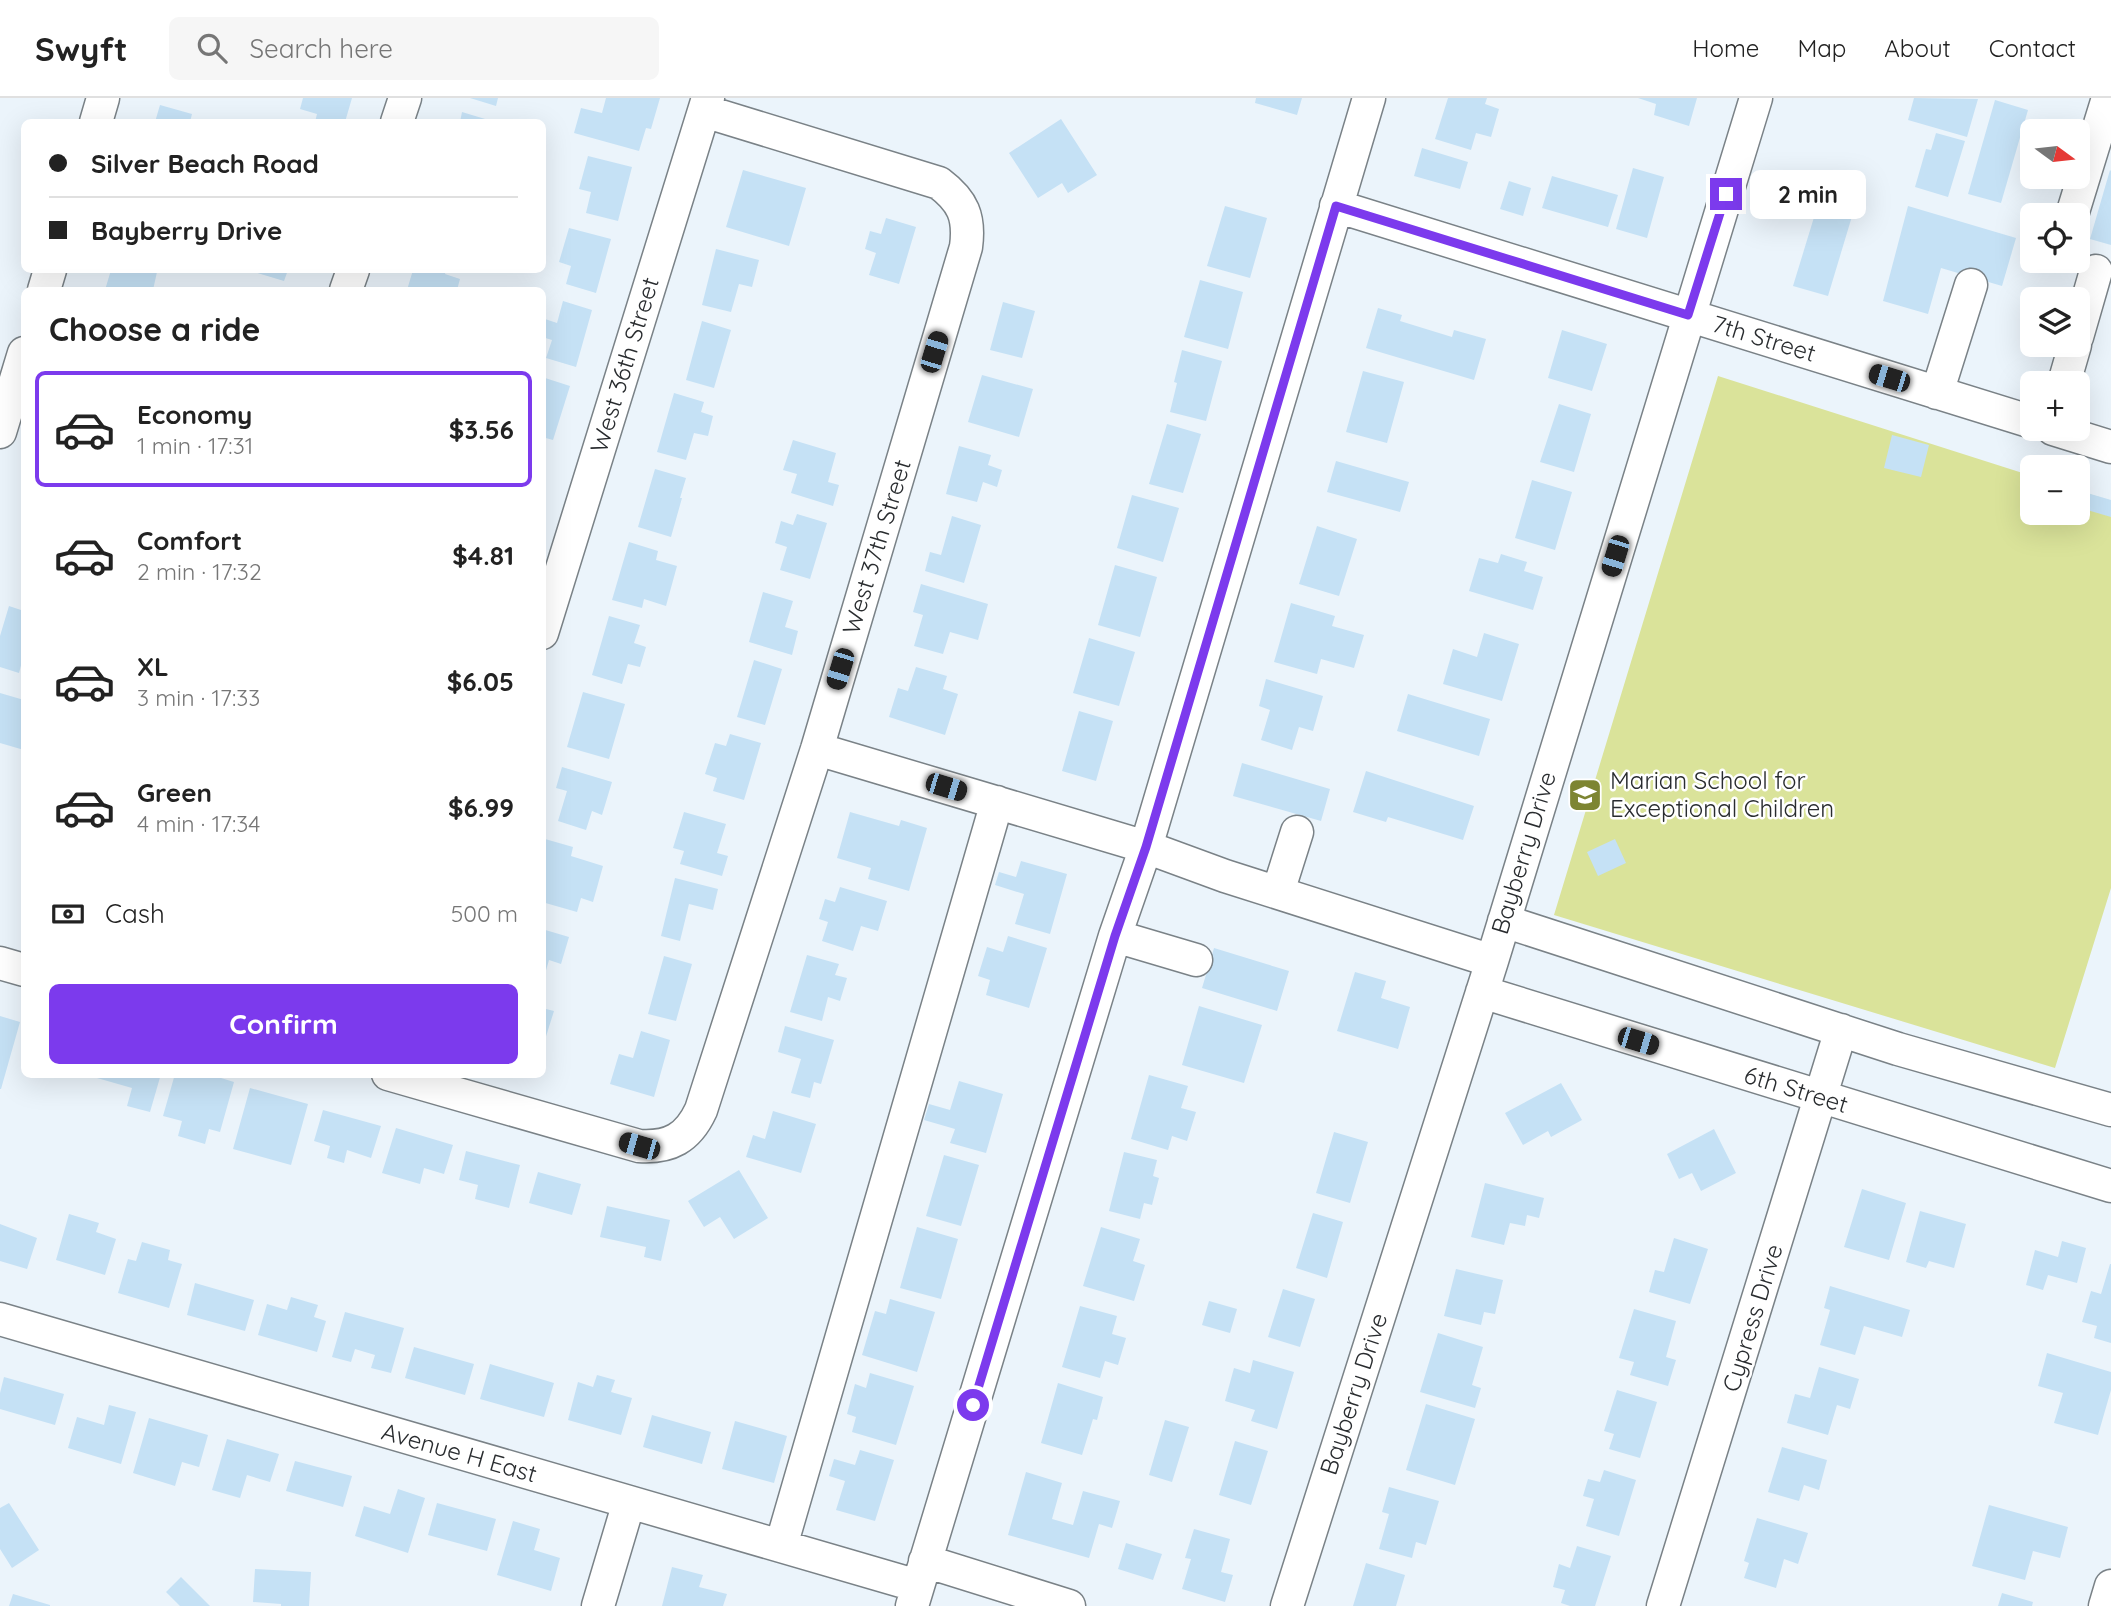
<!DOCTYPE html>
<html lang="en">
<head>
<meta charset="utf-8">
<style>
  body { margin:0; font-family:Quicksand,sans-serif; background:#f6f6f6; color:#222; height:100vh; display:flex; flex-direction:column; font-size:26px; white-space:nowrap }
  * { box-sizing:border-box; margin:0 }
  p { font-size:23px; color:#767676 }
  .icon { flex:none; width:38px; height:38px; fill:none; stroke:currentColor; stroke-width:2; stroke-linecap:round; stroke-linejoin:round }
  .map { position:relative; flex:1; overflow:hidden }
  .drawer { position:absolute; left:21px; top:189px; width:525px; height:791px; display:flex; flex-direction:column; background:#fff; border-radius:10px; box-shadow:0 7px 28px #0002 }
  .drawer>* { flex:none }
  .top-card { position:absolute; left:21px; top:21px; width:525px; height:154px; border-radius:10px; box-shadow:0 7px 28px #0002; display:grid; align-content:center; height:154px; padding:0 28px; background:#fff }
  .needle { width:46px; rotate:105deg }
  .controls { position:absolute; left:2020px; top:21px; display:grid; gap:14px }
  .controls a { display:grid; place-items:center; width:70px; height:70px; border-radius:10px; background:#fff; box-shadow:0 7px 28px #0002; font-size:35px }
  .end { position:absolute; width:32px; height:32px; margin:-16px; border:9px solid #7c3aed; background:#fff; box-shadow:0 0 0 4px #fff }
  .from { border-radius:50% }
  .bubble { position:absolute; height:49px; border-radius:10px; background:#fff; box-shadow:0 7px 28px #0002; font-size:23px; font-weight:700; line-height:49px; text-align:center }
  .car { position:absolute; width:21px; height:42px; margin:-21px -10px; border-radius:9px; box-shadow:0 0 5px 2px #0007; background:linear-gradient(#222 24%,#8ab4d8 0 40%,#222 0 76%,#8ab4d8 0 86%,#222 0) }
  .top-card b { display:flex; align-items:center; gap:24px; height:66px; font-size:26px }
  .top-card b+b { border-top:2px solid #e0e0e0 }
  .top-card i { width:18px; height:18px; background:#222 }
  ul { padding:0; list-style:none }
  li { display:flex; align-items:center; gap:21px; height:116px; margin:0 14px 10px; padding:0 14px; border:4px solid transparent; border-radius:10px }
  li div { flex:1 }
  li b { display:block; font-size:26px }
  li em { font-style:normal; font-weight:700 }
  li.active { border-color:#7c3aed }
  li>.icon { width:63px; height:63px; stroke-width:1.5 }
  h2 { padding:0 28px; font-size:32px; line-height:84px }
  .pay { display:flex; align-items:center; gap:18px; height:77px; padding:0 28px; font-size:26px }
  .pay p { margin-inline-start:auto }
  .primary-button { display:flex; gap:14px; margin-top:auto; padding:14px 28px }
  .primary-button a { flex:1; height:80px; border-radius:10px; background:#7c3aed; color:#fff; font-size:28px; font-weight:700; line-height:80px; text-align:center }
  header { display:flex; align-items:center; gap:42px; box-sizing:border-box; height:98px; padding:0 35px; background:#fff; border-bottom:2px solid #e0e0e0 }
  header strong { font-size:33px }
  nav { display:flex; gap:38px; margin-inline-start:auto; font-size:24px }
  .search { width:490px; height:63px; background:#f6f6f6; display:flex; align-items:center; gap:18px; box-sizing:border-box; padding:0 24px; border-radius:10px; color:#767676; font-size:26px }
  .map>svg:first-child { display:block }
  .green { fill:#dae39a }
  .building { fill:#c5e1f5 }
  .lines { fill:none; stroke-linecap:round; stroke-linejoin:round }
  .minor-casing { stroke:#7a8287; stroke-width:35 }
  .minor { stroke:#fff; stroke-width:32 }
  .route { stroke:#7c3aed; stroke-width:9 }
  .labels { text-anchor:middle; stroke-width:5; stroke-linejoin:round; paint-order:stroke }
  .street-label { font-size:24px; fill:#292c2f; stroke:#fff }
  .poi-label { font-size:24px; fill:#292c2f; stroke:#fff; text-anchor:start }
</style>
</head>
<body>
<header>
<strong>Swyft</strong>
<div class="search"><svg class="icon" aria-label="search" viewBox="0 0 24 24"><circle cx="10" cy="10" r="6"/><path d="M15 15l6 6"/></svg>Search here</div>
<nav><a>Home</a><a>Map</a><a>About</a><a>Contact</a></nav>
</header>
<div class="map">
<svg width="2111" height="1508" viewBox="0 0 2111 1508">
  <rect width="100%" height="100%" fill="#ebf4fb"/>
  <path class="green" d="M1718 278 2032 378V415H2077V392L2111 403V790L2055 970 1554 817Z"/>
  <path class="building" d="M303 0H352L345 24H315L317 16 300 11Z
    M470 0H498L496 8Z
    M606 0H660L651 31 646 30 639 53 574 35 581 10 602 15Z
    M1256 0H1302L1297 17 1255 5Z
    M1448 0H1487L1485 6 1499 11 1491 39 1476 35 1471 52 1435 41Z
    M1638 0H1697L1689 28 1654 17 1656 6Z
    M1914 0 1978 1 1967 39 1908 22Z
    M1995 2 2028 12 2001 105 1968 96Z
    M160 7 192 16 190 24H155Z
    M462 14 495 24H460Z
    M1061 21 1097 77 1068 95 1062 85 1038 100 1009 55Z
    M1936 35 1965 43 1948 99 1915 89 1926 51 1931 52Z
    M1422 50 1468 64 1460 91 1414 78Z
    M588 58 632 69 618 123 586 115 591 94 579 91Z
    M1633 70 1664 79 1647 140 1616 131Z
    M743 72 806 90 789 148 726 129Z
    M2110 72 2111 73V147L2090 141Z
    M1552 78 1618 97 1608 129 1542 110Z
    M1509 83 1531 90 1523 118 1500 111Z
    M1819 83 1859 95 1828 198 1793 188 1815 116 1809 114Z
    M1225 108 1267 120 1250 180 1207 168Z
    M1908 108 2016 140 2002 188 1941 170 1928 216 1883 203Z
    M886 120 916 129 899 186 869 177 876 155 865 151 870 133 881 136Z
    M569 130 611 141 596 195 566 186 571 168 559 164Z
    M716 151 759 162 752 189 739 186 731 214 702 207Z
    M111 172H146L157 174 153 192H105Z
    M247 172H288L284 183Z
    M413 172H446L445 176 460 181 457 192H407Z
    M1200 182 1243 194 1228 251 1184 239Z
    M563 203 592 212 576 269 546 260 552 242 542 239V230L545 221 557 225Z
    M1003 204 1035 213 1022 260 990 252Z
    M1378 210 1402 217 1400 223 1452 239 1454 232 1486 241 1474 282 1366 250Z
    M702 223 731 232 714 290 686 282Z
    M1562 232 1607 246 1592 293 1548 280Z
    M1182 252 1222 263 1206 323 1170 314 1177 285 1174 284Z
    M1363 273 1404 284 1387 345 1346 334Z
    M982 277 1033 291 1019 339 968 324Z
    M542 279 570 288 553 342 542 339Z
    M674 295 704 304 701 314 713 318 708 338 694 335 686 362 657 354Z
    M1559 306 1591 316 1574 374 1540 364Z
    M1167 326 1201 336 1183 395 1149 386Z
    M1892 337 1929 347 1921 379 1884 370Z
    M793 342 836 355 828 384 839 387 833 408 791 395 797 376 783 372Z
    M959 348 991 357 988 367 1002 372 997 389 983 384 977 404 946 396Z
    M1336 363 1409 384 1400 414 1327 394Z
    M655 371 686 380 680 400H682L671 439 638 429Z
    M1532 382 1572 394 1555 452 1515 440Z
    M2077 392 2111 402V419L2077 409Z
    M1132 397 1179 410 1163 464 1117 450Z
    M797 416 827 425 810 481 780 472 787 449 775 445 781 423 793 427Z
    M952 418 981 427 964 485 925 473 930 454 941 457Z
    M1317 428 1357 441 1339 498 1299 486Z
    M629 444 658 453 656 462 677 468 666 508 644 501 642 510 612 502Z
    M1501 456 1527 464 1524 473 1543 479 1533 512 1469 493 1479 460 1498 465Z
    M1115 467 1157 479 1140 539 1098 527Z
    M921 486 988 506 978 542 950 534 943 556 914 548 923 517 913 514Z
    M763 494 793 503 785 529 798 533 792 557 749 544Z
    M1291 505 1335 518 1332 528 1364 537 1354 570 1321 561 1317 576 1274 564Z
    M9 508 24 513V556L19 575 0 569V538Z
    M609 518 640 527 634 545 646 549 640 569 628 566 622 586 592 577Z
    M1484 535 1519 546 1502 603 1443 586 1453 551 1477 559Z
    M1089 540 1135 554 1119 608 1073 595Z
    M754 562 782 571 765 627 737 619Z
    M916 569 947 578 943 591 958 596 945 637 889 619 898 590 908 593Z
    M1266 581 1323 598 1313 633 1299 629 1292 652 1261 642 1270 612 1259 608Z
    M583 594 625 606 609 661 567 649Z
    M0 595 24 602V652L0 645Z
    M1408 596 1490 621 1479 658 1397 633Z
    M1079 613 1113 623 1096 683 1062 673Z
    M730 636 761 645 744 702 713 693 717 680 705 676 715 645 726 648Z
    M1242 665 1330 691 1321 723 1233 698Z
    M562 669 612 684 602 717 592 713 586 732 558 723 567 693 556 690Z
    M1366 673 1474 708 1463 742 1388 719 1386 724 1353 714Z
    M684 714 726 726 717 755 728 758 722 778 680 766 684 753 673 750Z
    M850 714 899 728 901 722 927 730 909 793 868 781 871 770 837 760Z
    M545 741 573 749 571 758 603 768 593 804 581 800 577 814 542 804V749Z
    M1615 741 1626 765 1598 778 1587 754Z
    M1021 763 1067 776 1050 836 1015 826 1024 796 995 787 999 774 1016 779Z
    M675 780 718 791 713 812 689 806 680 843 661 838Z
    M840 789 887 803 878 833 861 828 853 853 822 843 828 824 819 821 825 801 835 804Z
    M542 831 569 839 561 866 549 862 543 883Z
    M1008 838 1047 850 1029 910 986 897 990 882 978 878 987 849 1003 854Z
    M1214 850 1289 873 1277 913 1202 890Z
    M807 857 839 866 835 877 847 880 840 903 828 899 822 923 790 914Z
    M664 858 692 866 676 923 648 916Z
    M1355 874 1386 883 1381 900 1410 909 1398 951 1337 933Z
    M1199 908 1262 927 1244 985 1182 967Z
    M542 910 554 913 543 948H542Z
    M0 918 20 924 1 991H0Z
    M785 928 834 942 821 986 814 984 810 1000 791 995 801 961 778 954Z
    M641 933 670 942 654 999 610 986 619 956 633 960Z
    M98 976H161L150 1014 127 1008 132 990 97 980Z
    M175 976H208L234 984 220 1034 209 1031 205 1046 178 1038 182 1023 163 1018Z
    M1149 977 1188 988 1181 1010 1196 1014 1187 1043 1172 1038 1168 1052 1131 1041Z
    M959 983 1003 996 986 1055 950 1045 955 1031 924 1022 929 1006 950 1012Z
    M1561 985 1582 1022 1551 1039 1548 1033 1523 1047 1505 1015Z
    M250 990 308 1006 291 1067 233 1051Z
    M323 1012 381 1028 371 1060 347 1052 344 1065 327 1060 330 1048 314 1043Z
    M773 1013 816 1026 801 1075 746 1059 753 1037 765 1041Z
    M396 1030 453 1047 444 1076 424 1070 420 1086 382 1075Z
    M1714 1031 1736 1075 1701 1093 1692 1075 1679 1081 1667 1056Z
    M1334 1034 1368 1044 1350 1105 1316 1095Z
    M466 1053 520 1067 509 1110 475 1101 478 1087 459 1082Z
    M1124 1054 1157 1062 1153 1078 1159 1080 1152 1107 1144 1105 1140 1121 1109 1113Z
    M944 1057 979 1067 961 1128 926 1118Z
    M739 1072 768 1120 734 1141 720 1119 704 1129 688 1103Z
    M538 1074 581 1086 572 1117 529 1105Z
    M1485 1085 1544 1100 1539 1120 1527 1117 1525 1128 1510 1125 1504 1147 1471 1139Z
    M1862 1091 1906 1105 1889 1162 1844 1149Z
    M607 1108 670 1122 661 1163 644 1159 646 1149 600 1139Z
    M1920 1113 1966 1126 1954 1170 1929 1163 1926 1170 1906 1164Z
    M1313 1115 1343 1124 1327 1180 1296 1170Z
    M69 1116 99 1125 96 1134 116 1141 105 1177 56 1162Z
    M0 1126 37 1140 27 1171 0 1163Z
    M917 1129 958 1141 941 1201 900 1190Z
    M1101 1129 1140 1141 1133 1163 1145 1167 1134 1203 1083 1188Z
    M1674 1140 1708 1151 1690 1206 1649 1194 1655 1172 1664 1174Z
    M2062 1143 2086 1150 2077 1185 2048 1177 2043 1192 2026 1187 2035 1152 2058 1159Z
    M142 1144 170 1152 168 1162 182 1166 169 1210 118 1195 128 1161 136 1163Z
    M2110 1166H2111V1245L2094 1240 2097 1228 2082 1224 2091 1193 2101 1196Z
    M1456 1171 1503 1182 1495 1216 1484 1214 1481 1227 1444 1218Z
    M195 1185 254 1202 245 1233 187 1217Z
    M1830 1188 1910 1212 1902 1239 1864 1228 1855 1257 1820 1247 1830 1212 1824 1210Z
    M1283 1191 1315 1201 1300 1249 1268 1239Z
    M291 1199 318 1207 314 1219 326 1223 317 1254 258 1237 267 1206 287 1212Z
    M890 1201 935 1214 917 1274 862 1257 875 1213 886 1216Z
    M1209 1203 1237 1211 1230 1235 1202 1227Z
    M1080 1208 1117 1218 1112 1236 1126 1240 1118 1267 1105 1263 1100 1280 1062 1269Z
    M1634 1211 1676 1223 1666 1259 1676 1262 1668 1288 1630 1277 1634 1264 1619 1260Z
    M345 1214 404 1230 391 1275 371 1270 375 1257 355 1251 351 1264 332 1259Z
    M1438 1235 1483 1249 1472 1287 1481 1290 1475 1310 1420 1294Z
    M414 1249 474 1266 465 1297 405 1280Z
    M2047 1255 2111 1274V1292L2098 1337 2054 1325 2063 1295 2038 1288Z
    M1253 1262 1294 1274 1277 1331 1251 1323 1255 1312 1225 1303 1234 1270 1250 1275Z
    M490 1266 554 1285 544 1319 480 1301Z
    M1819 1269 1859 1281 1850 1311 1837 1307 1828 1337 1787 1325 1795 1296 1810 1300Z
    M870 1275 914 1288 896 1347 852 1334 856 1319 847 1316 855 1286 866 1290Z
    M597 1277 615 1282 611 1294 632 1300 621 1337 568 1322 578 1284 593 1289Z
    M4 1279 64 1296 55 1327 0 1311V1295Z
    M1058 1285 1103 1299 1097 1322 1093 1321 1082 1357 1041 1345Z
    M1617 1292 1657 1304 1640 1360 1609 1351 1614 1336 1604 1333Z
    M1426 1306 1475 1321 1455 1387 1406 1372Z
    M109 1307 136 1314 121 1366 68 1350 77 1319 104 1327Z
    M652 1317 711 1334 702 1366 643 1349Z
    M149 1320 208 1337 199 1369 182 1364 175 1388 133 1375Z
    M1165 1322 1189 1329 1172 1384 1149 1377Z
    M735 1323 787 1338 774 1385 722 1371Z
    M227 1341 279 1356 270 1384 247 1377 240 1400 212 1392Z
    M1235 1343 1268 1353 1251 1407 1219 1397Z
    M1782 1349 1827 1362 1819 1392 1804 1387 1799 1403 1768 1394Z
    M860 1352 894 1362 875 1423 836 1412 845 1383 829 1378 834 1361 855 1367Z
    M295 1363 352 1378 343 1409 286 1393Z
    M1604 1372 1636 1382 1619 1438 1586 1428 1594 1401 1583 1398 1588 1381 1600 1384Z
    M1026 1374 1062 1385 1052 1421 1073 1427 1083 1393 1120 1403 1112 1430 1099 1426 1089 1460 1008 1437Z
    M1389 1389 1439 1403 1426 1447 1416 1444 1412 1460 1379 1451 1389 1416 1382 1414Z
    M398 1391 425 1400 408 1455 355 1438 364 1408 390 1416Z
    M9 1405 39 1452 12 1470 0 1451V1410Z
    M437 1405 496 1421 487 1453 428 1437Z
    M1989 1407 2068 1429 2060 1460 2033 1453 2025 1482 1972 1468Z
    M1757 1420 1808 1435 1798 1466 1784 1461 1776 1490 1744 1480 1749 1465 1744 1463Z
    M513 1423 540 1431 534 1452 560 1460 551 1493 497 1477Z
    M1194 1431 1230 1441 1221 1474 1233 1477 1225 1504 1182 1491 1191 1461 1185 1460Z
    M1126 1445 1162 1456 1153 1482 1118 1471Z
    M1577 1448 1611 1458 1595 1508H1570L1561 1505 1565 1492 1553 1489 1559 1466 1570 1470Z
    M1366 1465 1405 1477 1396 1508H1353Z
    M672 1469 703 1477 699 1489 727 1496 723 1508H662Z
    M255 1471 311 1474 309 1508H281V1506L253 1504Z
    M181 1479 210 1508H180L166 1494Z
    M2002 1495 2033 1504 2032 1508H1998Z
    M13 1496 50 1507V1508H9Z"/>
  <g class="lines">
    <g class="minor-casing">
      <path id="minor" d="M96 24 103 0
        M397 24 405 0
        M1336 108 2032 324
        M2072 117 2108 0
        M44 192 50 172
        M346 192 353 172
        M2077 239 2096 173
        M2064 285 2075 247
        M1937 295 1971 187
        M2053 331 2111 349
        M0 334 24 255
        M542 535 708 0
        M817 651 1146 749 1225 778 1492 863
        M1278 794 1297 734
        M1504 823 1898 951 2111 1012
        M1115 838 1196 862
        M0 865 24 872
        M1482 894 2111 1088
        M388 976 639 1048C670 1050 688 1040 701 1012L817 651 966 149C970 119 963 103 939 85L704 13
        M0 1221 918 1488
        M781 1448 997 704
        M925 1463 1069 1508
        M598 1508 629 1404
        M912 1508 1115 838 1146 749 1369 0
        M1287 1508 1492 863 1756 0
        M1663 1508 1841 932
        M2105 1508 2111 1488"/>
    </g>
    <use href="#minor" class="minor"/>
  </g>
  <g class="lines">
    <path class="route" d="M973 1307 1115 838 1146 749 1336 108 1688 217 1726 96"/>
  </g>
  <defs>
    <g id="school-square" transform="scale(1.75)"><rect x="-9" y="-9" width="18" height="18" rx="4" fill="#7d8532" stroke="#fff"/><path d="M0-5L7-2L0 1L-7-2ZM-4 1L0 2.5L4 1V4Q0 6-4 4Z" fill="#fff"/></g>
  </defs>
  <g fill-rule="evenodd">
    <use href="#school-square" x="1585" y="697"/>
  </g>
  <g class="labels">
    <g class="street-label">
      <text transform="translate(1764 241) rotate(17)" y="8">7th Street</text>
      <text transform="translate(625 267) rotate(-73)" y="8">West 36th Street</text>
      <text transform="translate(877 449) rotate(-73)" y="8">West 37th Street</text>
      <text transform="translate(1524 755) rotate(-73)" y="8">Bayberry Drive</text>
      <text transform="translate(1796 992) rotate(17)" y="8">6th Street</text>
      <text transform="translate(1753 1220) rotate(-73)" y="8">Cypress Drive</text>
      <text transform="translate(1354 1296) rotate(-72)" y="8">Bayberry Drive</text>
      <text transform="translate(459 1355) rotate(16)" y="8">Avenue H East</text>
    </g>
    <g class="poi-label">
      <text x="1610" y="691">Marian School for<tspan x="1610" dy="28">Exceptional Children</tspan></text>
    </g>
  </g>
</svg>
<div class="controls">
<a><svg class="needle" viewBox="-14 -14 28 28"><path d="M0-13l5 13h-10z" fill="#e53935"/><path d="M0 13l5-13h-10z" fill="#767676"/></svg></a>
<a><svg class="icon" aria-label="locate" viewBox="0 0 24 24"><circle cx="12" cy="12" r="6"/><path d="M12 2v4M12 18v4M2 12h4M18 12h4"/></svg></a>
<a><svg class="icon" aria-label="layers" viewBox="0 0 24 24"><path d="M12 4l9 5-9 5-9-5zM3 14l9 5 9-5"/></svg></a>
<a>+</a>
<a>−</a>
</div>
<i class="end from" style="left:973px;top:1307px"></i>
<i class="end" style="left:1726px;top:96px"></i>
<div class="bubble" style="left:1750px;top:72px;width:116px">2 min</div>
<i class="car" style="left:934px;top:254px;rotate:17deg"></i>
<i class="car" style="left:1889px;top:280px;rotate:287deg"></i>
<i class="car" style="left:1615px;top:458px;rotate:197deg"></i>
<i class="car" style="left:840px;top:571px;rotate:197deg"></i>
<i class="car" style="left:946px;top:689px;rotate:107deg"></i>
<i class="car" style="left:1638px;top:943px;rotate:107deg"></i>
<i class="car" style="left:639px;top:1048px;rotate:286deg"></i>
<div class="top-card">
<b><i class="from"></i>Silver Beach Road</b>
<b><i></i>Bayberry Drive</b>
</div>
<section class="drawer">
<h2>Choose a ride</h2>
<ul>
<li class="active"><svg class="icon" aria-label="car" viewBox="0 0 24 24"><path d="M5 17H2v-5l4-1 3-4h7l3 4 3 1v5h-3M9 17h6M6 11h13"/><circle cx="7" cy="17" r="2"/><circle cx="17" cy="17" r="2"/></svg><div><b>Economy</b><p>1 min · 17:31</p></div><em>$3.56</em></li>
<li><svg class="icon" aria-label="car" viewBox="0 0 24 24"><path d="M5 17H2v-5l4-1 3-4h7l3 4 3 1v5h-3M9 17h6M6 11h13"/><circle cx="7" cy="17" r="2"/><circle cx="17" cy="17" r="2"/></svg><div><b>Comfort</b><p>2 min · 17:32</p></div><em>$4.81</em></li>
<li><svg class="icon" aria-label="car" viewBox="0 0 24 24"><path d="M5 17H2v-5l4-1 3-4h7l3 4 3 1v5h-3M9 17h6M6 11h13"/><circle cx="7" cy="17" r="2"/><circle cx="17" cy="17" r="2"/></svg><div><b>XL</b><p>3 min · 17:33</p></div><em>$6.05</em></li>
<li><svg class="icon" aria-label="car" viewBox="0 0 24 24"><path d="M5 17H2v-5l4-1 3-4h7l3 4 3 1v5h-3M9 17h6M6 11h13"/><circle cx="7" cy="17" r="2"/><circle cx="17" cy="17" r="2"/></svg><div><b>Green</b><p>4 min · 17:34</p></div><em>$6.99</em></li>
</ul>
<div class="pay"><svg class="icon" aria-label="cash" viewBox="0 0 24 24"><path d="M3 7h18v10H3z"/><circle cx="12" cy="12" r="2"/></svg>Cash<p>500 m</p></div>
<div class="primary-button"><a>Confirm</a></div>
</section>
</div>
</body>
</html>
